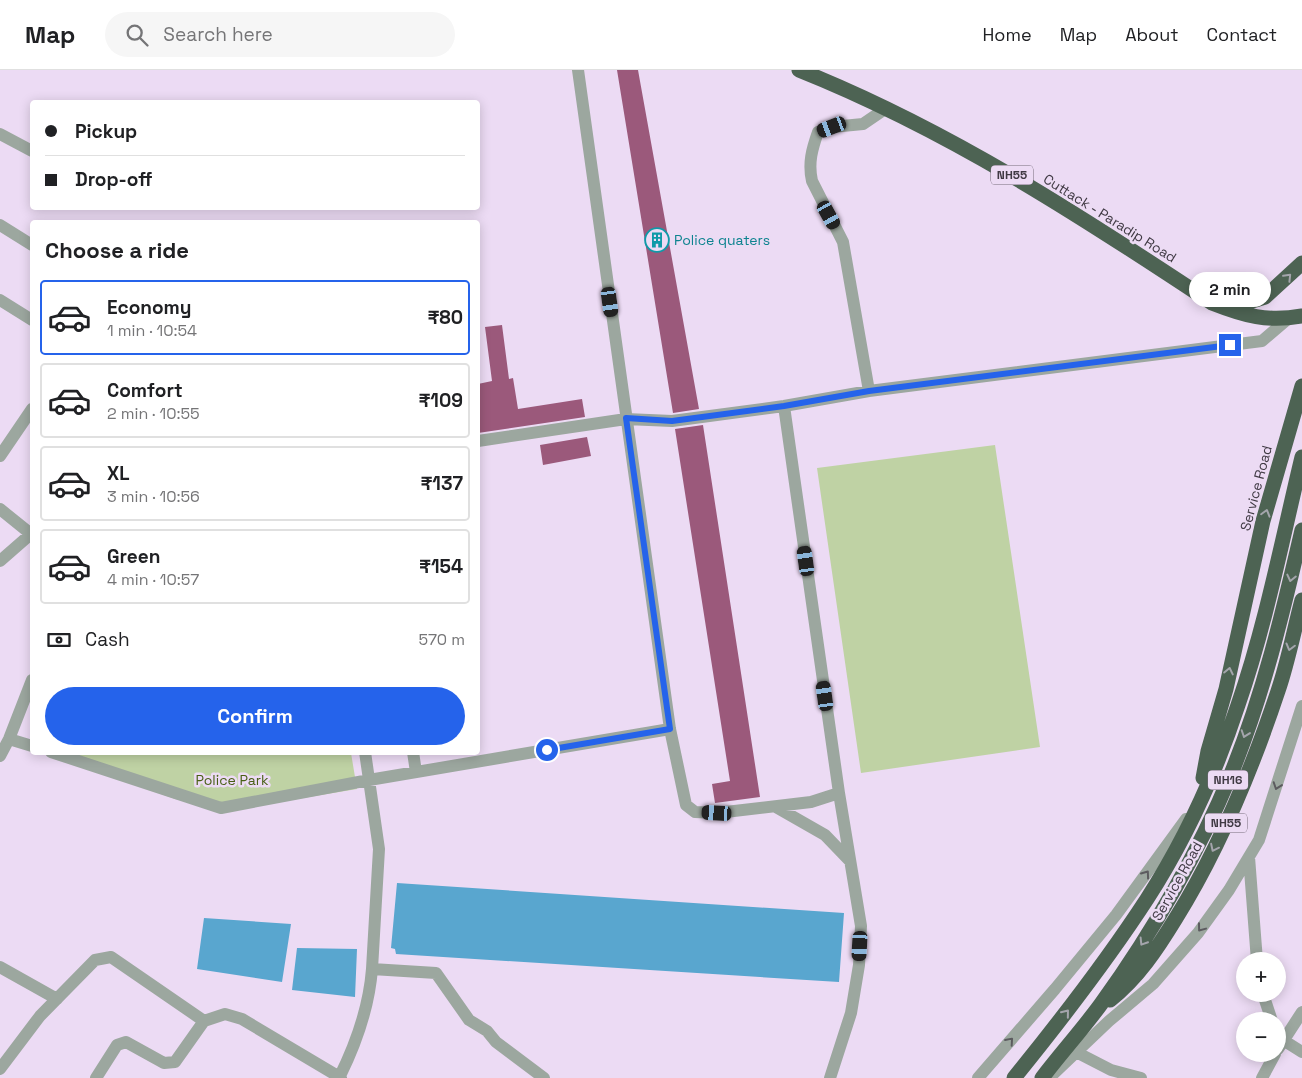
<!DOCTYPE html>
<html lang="en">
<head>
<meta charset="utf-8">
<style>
  body { margin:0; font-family:"Space Grotesk",sans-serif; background:#f6f6f6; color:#202124; height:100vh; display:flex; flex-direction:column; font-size:19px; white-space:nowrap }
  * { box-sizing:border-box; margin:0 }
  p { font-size:16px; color:#757577 }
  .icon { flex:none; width:28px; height:28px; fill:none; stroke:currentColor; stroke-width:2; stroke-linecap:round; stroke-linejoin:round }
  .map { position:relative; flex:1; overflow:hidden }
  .sheet { position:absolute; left:30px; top:150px; width:450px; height:535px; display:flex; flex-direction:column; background:#fff; border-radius:5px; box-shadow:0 2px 12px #0003 }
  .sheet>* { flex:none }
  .top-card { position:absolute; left:30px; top:30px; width:450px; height:110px; border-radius:5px; box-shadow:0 2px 12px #0003; display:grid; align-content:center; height:110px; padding:0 15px; background:#fff }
  .fabs { position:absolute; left:1236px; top:882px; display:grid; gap:10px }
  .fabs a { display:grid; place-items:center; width:50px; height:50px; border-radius:50%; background:#fff; box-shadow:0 2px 12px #0003; font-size:25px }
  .end { position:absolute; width:22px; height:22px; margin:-11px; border:6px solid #2563eb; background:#fff; box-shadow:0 0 0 2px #fff }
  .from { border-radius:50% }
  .bubble { position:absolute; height:35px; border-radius:18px; background:#fff; box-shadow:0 2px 12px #0003; font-size:16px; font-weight:700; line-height:35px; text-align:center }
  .car { position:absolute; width:15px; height:30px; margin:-15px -8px; border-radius:6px; box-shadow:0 0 4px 1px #0007; background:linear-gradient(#222 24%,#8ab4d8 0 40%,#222 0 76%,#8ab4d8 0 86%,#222 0) }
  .top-card b { display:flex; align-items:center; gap:18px; height:48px; font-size:19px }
  .top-card b+b { border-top:1px solid #e0e0e0 }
  .top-card i { width:12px; height:12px; background:#202124 }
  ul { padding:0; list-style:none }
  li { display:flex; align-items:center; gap:15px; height:75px; margin:0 10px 8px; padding:0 5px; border:2px solid #e0e0e0; border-radius:5px }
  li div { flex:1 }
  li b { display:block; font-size:19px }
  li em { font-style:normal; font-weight:700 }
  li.current { border-color:#2563eb }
  li>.icon { width:45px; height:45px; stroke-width:1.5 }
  h2 { padding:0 15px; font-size:22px; line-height:60px }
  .pay { display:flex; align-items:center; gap:12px; height:55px; padding:0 15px; font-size:19px }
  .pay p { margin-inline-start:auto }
  .cta { display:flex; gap:10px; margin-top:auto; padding:10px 15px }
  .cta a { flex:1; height:58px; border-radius:30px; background:#2563eb; color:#fff; font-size:20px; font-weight:700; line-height:58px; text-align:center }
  header { display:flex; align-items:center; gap:30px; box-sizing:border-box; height:70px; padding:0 25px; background:#fff; border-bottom:1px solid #e0e0e0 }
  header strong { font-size:24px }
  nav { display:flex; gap:28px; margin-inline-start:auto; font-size:18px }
  .search { width:350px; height:45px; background:#f6f6f6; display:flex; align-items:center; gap:12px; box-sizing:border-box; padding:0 18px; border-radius:28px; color:#757577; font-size:19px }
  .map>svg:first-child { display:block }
  .green { fill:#bfd2a4 }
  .water { fill:#59a6cf }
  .building { fill:#9b597b }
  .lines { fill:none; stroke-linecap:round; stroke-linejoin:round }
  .minor { stroke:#9ca79f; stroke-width:12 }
  .highway { stroke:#4d6353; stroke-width:15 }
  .oneway { stroke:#a4a5ac }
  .oneway2 { stroke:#5c5b5f }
  .route { stroke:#2563eb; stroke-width:6 }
  .labels { text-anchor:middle; stroke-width:5; stroke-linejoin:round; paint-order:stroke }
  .shield { fill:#ecdbf4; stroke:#746a79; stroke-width:1 }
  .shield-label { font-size:12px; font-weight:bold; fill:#403a44 }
  .street-label { font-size:14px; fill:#403a44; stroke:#ecdbf4 }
  .culture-label { font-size:14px; fill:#0d838f; stroke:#ecdbf4; text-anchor:start }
  .park-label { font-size:14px; fill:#485f15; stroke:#ecdbf4 }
</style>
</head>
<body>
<header>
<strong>Map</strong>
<div class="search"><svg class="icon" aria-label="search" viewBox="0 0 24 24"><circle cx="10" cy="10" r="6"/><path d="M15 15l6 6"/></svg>Search here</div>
<nav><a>Home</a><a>Map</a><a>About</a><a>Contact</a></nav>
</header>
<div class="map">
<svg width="1302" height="1008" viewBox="0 0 1302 1008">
  <rect width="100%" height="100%" fill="#ecdbf4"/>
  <path class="green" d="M995 375 1040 677 861 703 817 398Z
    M65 683H351L357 719 273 733 223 738 175 729 101 702Z"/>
  <path class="water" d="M397 813 844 843 839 912 396 884 395 879 391 878Z
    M204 848 291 854 282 912 197 899Z
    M297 878 357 879 355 927 292 920Z"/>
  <path class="building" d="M617 0H638L699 339 673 343Z
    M502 255 509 309 513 308 518 339 582 329 585 347 478 363V314L492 311 485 257Z
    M703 355 760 727 715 733 712 714 730 711 675 359Z
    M587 367 591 386 543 395 540 375Z"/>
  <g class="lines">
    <path class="minor" d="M578 0 670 659 686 735 695 742 717 743 811 732 839 723
      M0 64 32 81
      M0 155 32 175
      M0 230 32 250
      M869 321 843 172 812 111C808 93 812 79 818 62L832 57 863 54 885 39
      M784 336 839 723 861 856 859 895 851 943 830 1008
      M478 371 626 349 672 351 784 336 869 321 1262 271 1289 248
      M0 386 32 339
      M0 439 31 464
      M0 491 32 463
      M9 669 32 676
      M51 682 221 738 369 710 670 659
      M413 682 416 702
      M0 686 9 669 32 610
      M776 737 825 765 850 791
      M1249 787 1257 891
      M0 897 57 929
      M372 899 436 903 469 950 487 961 496 972 544 1008
      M1263 924 1272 951
      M1278 962 1283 970 1302 982
      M1278 979 1302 942
      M1076 982 1111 1000 1141 1008
      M0 999 40 946 95 890 111 887 204 951
      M96 1008 117 975 126 972 164 993 175 992 204 951 225 944 242 949 341 1008
      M339 1008C356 974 369 937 372 899L379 779 365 682
      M978 1008 1055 919 1116 845 1186 749
      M1049 1008 1109 951 1153 914 1198 863 1229 820 1259 770 1302 636
      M1262 1008 1275 984"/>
    <path class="highway" d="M799 0C947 59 1081 146 1212 233 1245 246 1267 252 1302 246
      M1219 233 1252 231 1265 227 1302 193
      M1203 708 1208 681 1226 619 1263 451 1302 316
      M1110 930C1138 908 1157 879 1176 848 1219 779 1252 699 1278 621 1288 592 1294 560 1302 530
      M1014 1008C1061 950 1106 892 1147 829 1185 770 1216 702 1238 635 1266 554 1282 470 1302 387
      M1042 1008C1061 983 1082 960 1101 934 1152 863 1197 786 1231 704 1263 626 1283 542 1302 460"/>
  </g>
  <defs><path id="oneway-chevron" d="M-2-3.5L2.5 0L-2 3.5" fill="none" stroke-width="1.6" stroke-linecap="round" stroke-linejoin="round" transform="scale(1.25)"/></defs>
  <g class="oneway">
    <use href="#oneway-chevron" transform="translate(1288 207) rotate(-46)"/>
    <use href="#oneway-chevron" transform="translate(1266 443) rotate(-74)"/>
    <use href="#oneway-chevron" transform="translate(1291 508) rotate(103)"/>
    <use href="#oneway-chevron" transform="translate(1290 577) rotate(105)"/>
    <use href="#oneway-chevron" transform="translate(1229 601) rotate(-78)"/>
    <use href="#oneway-chevron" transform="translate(1245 664) rotate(109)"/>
    <use href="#oneway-chevron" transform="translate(1214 778) rotate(116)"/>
    <use href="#oneway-chevron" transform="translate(1143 872) rotate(122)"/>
    <use href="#oneway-chevron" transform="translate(1066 943) rotate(-51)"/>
  </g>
  <g class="oneway2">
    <use href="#oneway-chevron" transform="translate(1277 716) rotate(109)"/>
    <use href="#oneway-chevron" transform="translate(1146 804) rotate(-54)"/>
    <use href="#oneway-chevron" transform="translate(1201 858) rotate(127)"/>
    <use href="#oneway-chevron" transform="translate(1010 971) rotate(-49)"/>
  </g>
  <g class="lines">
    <path class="route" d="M547 680 670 659 626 348 672 351 784 336 869 321 1230 275"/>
  </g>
  <defs>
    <g id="building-ring" transform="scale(1.25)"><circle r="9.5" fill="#ecdbf4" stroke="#0f9aa8" stroke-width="1.5"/><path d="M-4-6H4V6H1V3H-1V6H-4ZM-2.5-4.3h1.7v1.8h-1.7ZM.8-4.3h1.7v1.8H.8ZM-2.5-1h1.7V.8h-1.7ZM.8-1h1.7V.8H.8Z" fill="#0f9aa8"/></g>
  </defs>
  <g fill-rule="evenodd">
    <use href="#building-ring" x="657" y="170"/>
  </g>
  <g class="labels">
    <g class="shield">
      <rect x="991" y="95.5" width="42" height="19" rx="4"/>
      <rect x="1208" y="700.5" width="40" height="19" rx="4"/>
      <rect x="1205" y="743.5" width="42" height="19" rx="4"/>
    </g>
    <g class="shield-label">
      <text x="1012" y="109">NH55</text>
      <text x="1228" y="714">NH16</text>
      <text x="1226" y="757">NH55</text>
    </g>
    <g class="street-label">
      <text transform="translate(1110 148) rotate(32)" y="5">Cuttack - Paradip Road</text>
      <text transform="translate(1256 418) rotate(-75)" y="5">Service Road</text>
      <text transform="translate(1177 811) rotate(-61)" y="5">Service Road</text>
    </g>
    <g class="culture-label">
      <text x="674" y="175">Police quaters</text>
    </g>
    <g class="park-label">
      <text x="232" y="715">Police Park</text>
    </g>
  </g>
</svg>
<div class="fabs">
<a>+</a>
<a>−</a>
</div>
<i class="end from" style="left:547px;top:680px"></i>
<i class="end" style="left:1230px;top:275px"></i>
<div class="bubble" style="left:1189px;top:202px;width:82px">2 min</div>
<i class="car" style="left:832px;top:57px;rotate:249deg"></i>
<i class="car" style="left:829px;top:145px;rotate:151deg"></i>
<i class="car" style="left:610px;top:232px;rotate:172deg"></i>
<i class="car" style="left:806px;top:491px;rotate:352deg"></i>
<i class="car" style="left:825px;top:626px;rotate:352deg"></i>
<i class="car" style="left:717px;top:743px;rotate:273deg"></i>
<i class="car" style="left:860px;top:876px;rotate:183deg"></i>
<div class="top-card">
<b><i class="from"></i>Pickup</b>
<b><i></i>Drop-off</b>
</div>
<section class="sheet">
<h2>Choose a ride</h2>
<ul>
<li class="current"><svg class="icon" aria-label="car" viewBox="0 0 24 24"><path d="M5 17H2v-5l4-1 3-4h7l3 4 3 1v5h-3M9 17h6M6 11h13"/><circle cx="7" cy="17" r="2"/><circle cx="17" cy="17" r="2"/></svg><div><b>Economy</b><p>1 min · 10:54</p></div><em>₹80</em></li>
<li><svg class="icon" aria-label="car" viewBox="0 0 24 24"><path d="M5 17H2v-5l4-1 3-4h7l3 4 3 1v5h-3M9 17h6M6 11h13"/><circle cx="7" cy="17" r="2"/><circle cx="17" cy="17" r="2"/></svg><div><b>Comfort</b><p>2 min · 10:55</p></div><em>₹109</em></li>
<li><svg class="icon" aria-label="car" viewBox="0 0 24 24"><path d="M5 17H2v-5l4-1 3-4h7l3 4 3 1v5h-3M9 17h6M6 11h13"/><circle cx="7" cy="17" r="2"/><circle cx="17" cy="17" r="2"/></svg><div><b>XL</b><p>3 min · 10:56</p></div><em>₹137</em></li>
<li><svg class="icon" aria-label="car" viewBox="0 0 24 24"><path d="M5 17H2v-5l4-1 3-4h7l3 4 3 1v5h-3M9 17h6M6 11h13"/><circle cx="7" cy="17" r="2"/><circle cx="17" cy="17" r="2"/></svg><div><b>Green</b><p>4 min · 10:57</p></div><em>₹154</em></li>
</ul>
<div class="pay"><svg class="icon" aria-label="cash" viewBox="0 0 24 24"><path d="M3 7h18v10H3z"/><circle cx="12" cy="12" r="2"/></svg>Cash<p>570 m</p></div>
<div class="cta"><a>Confirm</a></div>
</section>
</div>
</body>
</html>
